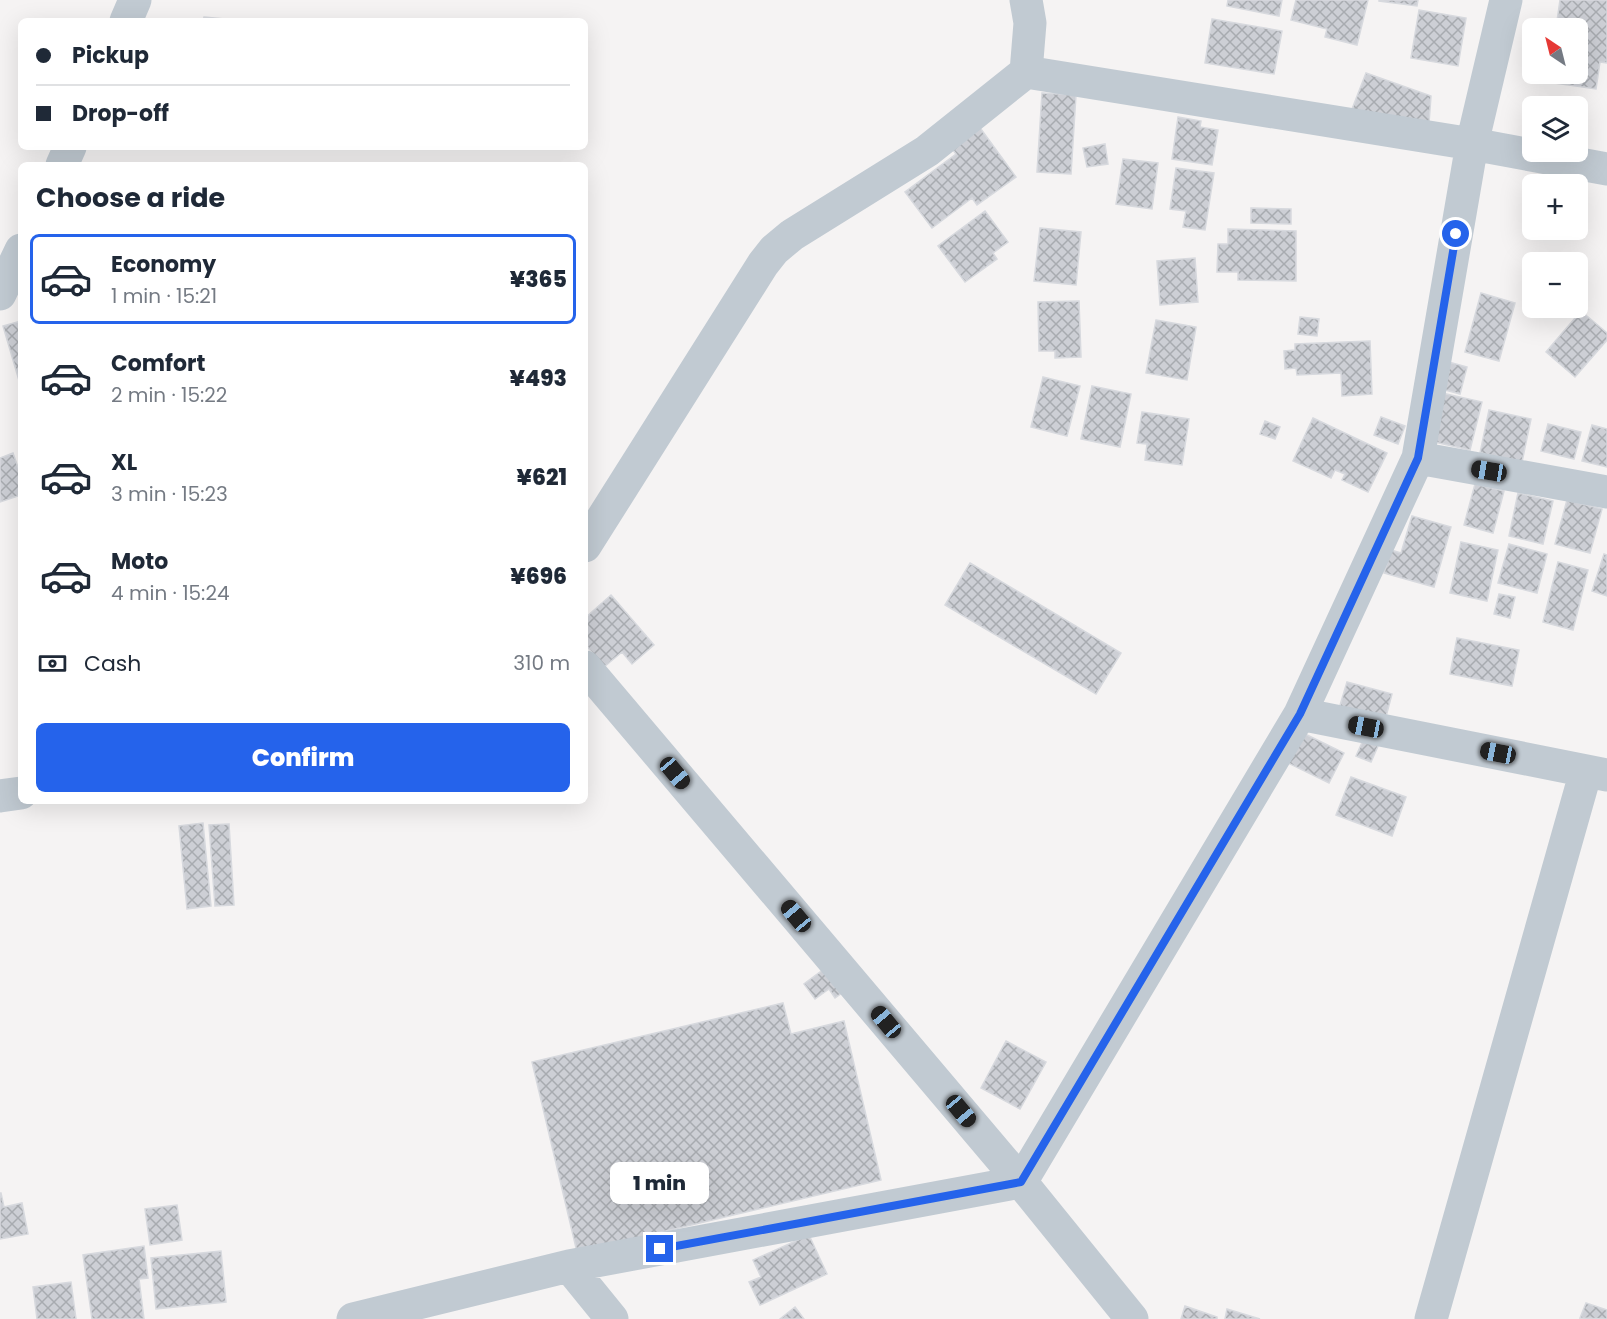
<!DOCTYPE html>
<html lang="en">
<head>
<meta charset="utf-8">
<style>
  body { margin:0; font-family:Poppins,sans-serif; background:#f2f2f3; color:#1f2937; height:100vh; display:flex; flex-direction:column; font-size:22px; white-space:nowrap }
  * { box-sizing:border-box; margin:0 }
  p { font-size:20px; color:#747a83 }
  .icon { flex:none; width:33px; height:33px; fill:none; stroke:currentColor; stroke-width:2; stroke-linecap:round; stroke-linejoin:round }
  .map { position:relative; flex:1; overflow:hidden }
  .side { position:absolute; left:18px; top:162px; width:570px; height:642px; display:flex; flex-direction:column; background:#fff; border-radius:9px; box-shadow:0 6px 24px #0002 }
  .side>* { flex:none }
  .banner { position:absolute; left:18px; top:18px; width:570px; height:132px; border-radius:9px; box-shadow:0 6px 24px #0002; display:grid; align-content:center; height:132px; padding:0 18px; background:#fff }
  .needle { width:39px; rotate:325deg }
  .controls { position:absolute; left:1522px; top:18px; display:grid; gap:12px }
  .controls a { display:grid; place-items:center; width:66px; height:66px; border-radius:9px; background:#fff; box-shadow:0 6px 24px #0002; font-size:30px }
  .end { position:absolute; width:27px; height:27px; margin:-14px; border:8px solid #2563eb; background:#fff; box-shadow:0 0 0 3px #fff }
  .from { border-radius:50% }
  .bubble { position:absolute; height:42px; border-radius:9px; background:#fff; box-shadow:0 6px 24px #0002; font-size:20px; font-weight:800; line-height:42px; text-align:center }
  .car { position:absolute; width:18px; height:36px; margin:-18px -9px; border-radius:8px; box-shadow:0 0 4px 2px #0007; background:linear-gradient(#222 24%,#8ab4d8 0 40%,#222 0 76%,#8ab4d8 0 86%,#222 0) }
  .banner b { display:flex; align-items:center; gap:21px; height:57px; font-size:22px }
  .banner b+b { border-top:2px solid #e0e1e3 }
  .banner i { width:15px; height:15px; background:#1f2937 }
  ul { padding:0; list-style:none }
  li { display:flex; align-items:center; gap:18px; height:90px; margin:0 12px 9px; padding:0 6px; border:3px solid transparent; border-radius:9px }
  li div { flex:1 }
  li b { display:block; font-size:22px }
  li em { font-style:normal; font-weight:800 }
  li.selected { border-color:#2563eb }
  li>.icon { width:54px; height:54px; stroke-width:1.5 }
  h2 { padding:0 18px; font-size:27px; line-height:72px }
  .pay { display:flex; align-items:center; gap:15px; height:66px; padding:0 18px; font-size:22px }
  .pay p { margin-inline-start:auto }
  .primary-button { display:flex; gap:12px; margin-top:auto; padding:12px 18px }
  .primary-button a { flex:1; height:69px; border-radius:9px; background:#2563eb; color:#fff; font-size:24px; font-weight:800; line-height:69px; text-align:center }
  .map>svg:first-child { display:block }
  .building { fill:url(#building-cross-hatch); stroke:#d7d9de; stroke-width:1.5 }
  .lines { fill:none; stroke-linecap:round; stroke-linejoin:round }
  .minor { stroke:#c1cad2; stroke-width:33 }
  .route { stroke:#2563eb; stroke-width:8 }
</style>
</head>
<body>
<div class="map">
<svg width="1607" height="1319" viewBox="0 0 1607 1319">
  <defs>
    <pattern id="building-cross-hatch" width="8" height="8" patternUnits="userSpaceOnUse" patternTransform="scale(1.5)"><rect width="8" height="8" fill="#cdcfd5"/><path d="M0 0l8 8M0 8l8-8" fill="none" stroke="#a8abb0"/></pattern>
  </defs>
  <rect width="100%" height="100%" fill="#f5f3f3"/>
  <path class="building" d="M1228 0H1282L1279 16 1227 6Z
    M1296 0H1368L1357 45 1325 37 1327 29 1291 20Z
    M1379 0H1418L1417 6 1379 1Z
    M1560 0H1607V63L1600 62 1596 89 1548 82 1549 74H1578V28H1556Z
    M1419 10 1466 18 1458 66 1411 58Z
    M204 17 246 21H203Z
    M1212 19 1282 31 1274 74 1205 63Z
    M1366 73 1431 96 1428 137 1352 109Z
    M1042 93 1076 95 1071 174 1037 172Z
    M1178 117 1201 121 1200 127 1218 130 1212 165 1172 159Z
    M978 125 1016 177 977 205 972 198 932 228 905 192 956 154 950 146Z
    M1105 144 1108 164 1087 167 1083 148Z
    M1123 159 1158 163 1152 209 1116 204Z
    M1176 168 1214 173 1205 230 1183 227 1186 211 1170 209Z
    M1251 208 1291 209V224L1251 223Z
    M985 211 1008 242 993 253 997 259 965 282 938 246Z
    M1040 228 1081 232 1076 285 1034 281Z
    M1228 229 1296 231V281L1238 280V272H1217L1218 244H1228Z
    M1195 258 1198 302 1160 305 1157 261Z
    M1481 293 1515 303 1499 361 1465 352Z
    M1079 301 1081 357 1055 358V351H1039L1038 302Z
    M1581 311 1607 333V340L1575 377 1546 352Z
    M1300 317 1319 319 1317 336 1298 334Z
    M1156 320 1196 327 1187 380 1146 373Z
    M21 321V384H20L3 326Z
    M1370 341 1372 394 1342 396 1341 373 1297 375 1296 368 1285 369 1284 351 1295 350V344Z
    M1445 361 1467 367 1460 394 1438 388Z
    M1043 377 1080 386 1067 436 1031 427Z
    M1092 386 1131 394 1120 447 1081 439Z
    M1442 393 1482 402 1470 450 1430 441Z
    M1489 410 1531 419 1522 462 1480 453Z
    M1142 412 1189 419 1182 465 1145 460 1147 444 1137 443Z
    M1381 417 1405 426 1398 444 1374 435Z
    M1313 418 1387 453 1368 492 1342 480 1345 474 1335 470 1331 478 1293 461Z
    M1265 421 1280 427 1275 439 1260 434Z
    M1548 424 1581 432 1574 459 1541 451Z
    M1592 425 1607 429V467L1582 461Z
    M13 453 21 476V495L0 502V458Z
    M1475 484 1504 491 1493 533 1464 525Z
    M1518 493 1553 501 1543 544 1509 536Z
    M1567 500 1602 509 1590 553 1555 544Z
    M1412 516 1451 527 1434 587 1384 573 1391 550 1401 553Z
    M1461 542 1498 550 1487 601 1450 593Z
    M1509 544 1547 554 1537 593 1498 583Z
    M1604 554 1607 555V596L1592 591Z
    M1558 562 1588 570 1573 630 1543 622Z
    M970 563 1121 653 1096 694 945 605Z
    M1499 594 1515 597 1510 618 1494 614Z
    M611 595 654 645 632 664 622 652 604 667 585 644V618Z
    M1457 638 1519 650 1512 686 1450 674Z
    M1347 682 1392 694 1384 724 1338 712Z
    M1301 732 1344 753 1329 783 1286 762Z
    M1364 738 1379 744 1371 762 1356 756Z
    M1351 777 1406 797 1392 836 1336 815Z
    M203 823 211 906 187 909 179 826Z
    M229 824 234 905 215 906 209 825Z
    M828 966 846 990 835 998 829 989 815 999 804 984Z
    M783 1003 791 1034 844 1021 881 1180 577 1252 532 1062Z
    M1006 1041 1046 1062 1020 1109 981 1088Z
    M0 1193H1L4 1207 22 1203 28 1234 0 1239Z
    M177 1205 182 1240 150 1245 145 1209Z
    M809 1235 827 1274 760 1305 749 1282 761 1277 753 1260Z
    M144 1246 148 1278 139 1279 144 1319H92L83 1255Z
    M221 1251 226 1302 156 1309 151 1258Z
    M71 1282 76 1319H37L33 1287Z
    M1586 1303 1607 1310V1319L1580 1318Z
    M1185 1306 1217 1317V1319H1181Z
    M795 1307 804 1319H780Z
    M1227 1309 1260 1319H1225Z"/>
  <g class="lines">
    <path class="minor" d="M126 21 135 0
      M1026 72 1472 144 1607 169
      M62 165 70 147
      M0 294 21 250
      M1418 458 1607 492
      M585 546 763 264 774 250 792 235 927 151 1026 72 1030 23 1026 0
      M585 667 1021 1182 1132 1319
      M1300 714 1607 775
      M0 796 21 793
      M569 1266 612 1319
      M353 1319 569 1266 1021 1182 1300 714 1418 458 1472 144 1506 0
      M1431 1319 1586 771"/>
  </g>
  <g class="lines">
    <path class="route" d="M660 1249 1021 1182 1300 714 1418 458 1456 234"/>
  </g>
</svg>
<div class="controls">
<a><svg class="needle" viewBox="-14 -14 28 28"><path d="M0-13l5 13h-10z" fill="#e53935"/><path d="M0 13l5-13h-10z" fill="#747a83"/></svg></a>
<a><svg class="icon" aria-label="layers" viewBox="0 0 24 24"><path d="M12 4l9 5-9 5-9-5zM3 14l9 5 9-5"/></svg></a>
<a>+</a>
<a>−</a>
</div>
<i class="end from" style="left:1456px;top:234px"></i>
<i class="end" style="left:660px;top:1249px"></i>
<div class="bubble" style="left:610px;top:1162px;width:99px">1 min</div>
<i class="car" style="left:1489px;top:471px;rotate:280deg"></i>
<i class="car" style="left:1366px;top:727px;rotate:281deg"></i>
<i class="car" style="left:1498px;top:753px;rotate:281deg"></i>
<i class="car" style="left:675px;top:773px;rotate:140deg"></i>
<i class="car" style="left:796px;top:916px;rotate:320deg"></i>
<i class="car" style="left:886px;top:1022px;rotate:320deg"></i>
<i class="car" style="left:961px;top:1111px;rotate:140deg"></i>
<div class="banner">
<b><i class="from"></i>Pickup</b>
<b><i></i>Drop-off</b>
</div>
<section class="side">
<h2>Choose a ride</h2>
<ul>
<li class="selected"><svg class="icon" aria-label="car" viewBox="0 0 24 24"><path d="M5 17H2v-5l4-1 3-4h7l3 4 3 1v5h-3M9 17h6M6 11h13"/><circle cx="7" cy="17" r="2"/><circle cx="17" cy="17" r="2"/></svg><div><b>Economy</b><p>1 min · 15:21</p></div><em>¥365</em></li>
<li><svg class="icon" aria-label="car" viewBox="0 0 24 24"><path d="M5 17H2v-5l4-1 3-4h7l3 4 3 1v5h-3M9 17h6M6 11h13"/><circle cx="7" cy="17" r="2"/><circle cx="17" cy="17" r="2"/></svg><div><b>Comfort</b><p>2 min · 15:22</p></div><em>¥493</em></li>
<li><svg class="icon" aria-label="car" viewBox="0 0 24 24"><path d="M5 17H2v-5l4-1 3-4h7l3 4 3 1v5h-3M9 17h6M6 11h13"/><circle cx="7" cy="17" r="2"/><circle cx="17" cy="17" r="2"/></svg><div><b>XL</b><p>3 min · 15:23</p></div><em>¥621</em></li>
<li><svg class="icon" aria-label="car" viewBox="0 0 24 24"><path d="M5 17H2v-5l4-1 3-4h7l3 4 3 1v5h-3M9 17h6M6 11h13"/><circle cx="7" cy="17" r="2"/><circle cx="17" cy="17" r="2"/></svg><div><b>Moto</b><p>4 min · 15:24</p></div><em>¥696</em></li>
</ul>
<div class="pay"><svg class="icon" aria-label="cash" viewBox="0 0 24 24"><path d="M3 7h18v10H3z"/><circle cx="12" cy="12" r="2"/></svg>Cash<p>310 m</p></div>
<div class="primary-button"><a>Confirm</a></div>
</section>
</div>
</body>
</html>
